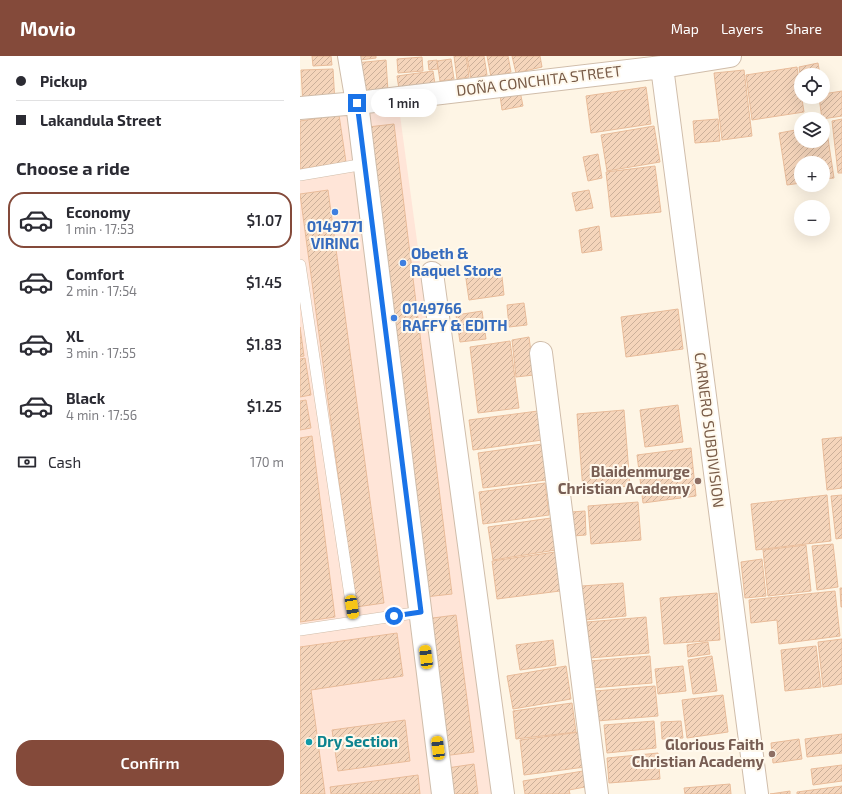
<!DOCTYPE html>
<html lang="en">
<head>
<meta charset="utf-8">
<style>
  body { margin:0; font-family:"Exo 2",sans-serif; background:#f2f2f3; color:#2b2b33; height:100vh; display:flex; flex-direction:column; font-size:15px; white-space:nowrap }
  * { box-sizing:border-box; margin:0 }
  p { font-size:13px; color:#7c7c81 }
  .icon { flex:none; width:22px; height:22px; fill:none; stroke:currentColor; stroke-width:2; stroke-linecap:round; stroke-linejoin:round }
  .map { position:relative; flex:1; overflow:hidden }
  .side { display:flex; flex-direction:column; background:#fff; width:300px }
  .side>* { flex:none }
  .top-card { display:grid; align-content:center; height:88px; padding:0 16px; background:#fff }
  .fabs { position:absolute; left:494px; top:12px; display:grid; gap:8px }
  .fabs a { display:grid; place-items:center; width:36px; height:36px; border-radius:50%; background:#fff; box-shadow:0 4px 16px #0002; font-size:20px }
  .end { position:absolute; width:18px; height:18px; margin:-9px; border:5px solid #1a73e8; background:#fff; box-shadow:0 0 0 2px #fff }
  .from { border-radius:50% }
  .bubble { position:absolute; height:28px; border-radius:14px; background:#fff; box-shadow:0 4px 16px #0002; font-size:13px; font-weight:600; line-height:28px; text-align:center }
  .car { position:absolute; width:12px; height:24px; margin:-12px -6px; border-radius:5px; box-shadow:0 0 3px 1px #0007; background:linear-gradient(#f5c518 24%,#345 0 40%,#f5c518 0 76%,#345 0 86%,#f5c518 0) }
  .top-card b { display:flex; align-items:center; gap:14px; height:38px; font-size:15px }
  .top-card b+b { border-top:1px solid #e1e1e2 }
  .top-card i { width:10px; height:10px; background:#2b2b33 }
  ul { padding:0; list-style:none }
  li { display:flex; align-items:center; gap:12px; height:56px; margin:0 8px 6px; padding:0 8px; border:2px solid transparent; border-radius:16px }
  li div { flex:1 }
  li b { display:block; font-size:15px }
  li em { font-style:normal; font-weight:600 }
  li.active { border-color:#844a3a }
  li>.icon { width:36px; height:36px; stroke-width:1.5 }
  h2 { padding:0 16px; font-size:18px; line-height:48px }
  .pay { display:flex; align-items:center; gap:10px; height:44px; padding:0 16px; font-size:15px }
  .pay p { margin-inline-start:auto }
  .action { display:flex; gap:8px; margin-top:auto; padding:8px 16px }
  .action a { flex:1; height:46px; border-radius:16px; background:#844a3a; color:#fff; font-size:16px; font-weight:600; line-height:46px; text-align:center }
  header { display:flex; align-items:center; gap:24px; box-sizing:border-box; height:56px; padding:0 20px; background:#844a3a; color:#fff }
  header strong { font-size:19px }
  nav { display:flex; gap:22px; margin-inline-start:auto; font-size:14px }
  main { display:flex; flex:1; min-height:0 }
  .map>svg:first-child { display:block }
  .commercial { fill:#ffe5d8 }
  .building { fill:url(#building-hatch); stroke:#e9bc9a }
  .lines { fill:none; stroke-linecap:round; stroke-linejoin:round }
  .lane-casing { stroke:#d0bdaa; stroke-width:12 }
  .street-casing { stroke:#d0bdaa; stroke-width:24 }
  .lane { stroke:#fff; stroke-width:11 }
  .street { stroke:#fff; stroke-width:22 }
  .route { stroke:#1a73e8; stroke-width:5 }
  .shop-dot { fill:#3f7fe0; stroke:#fff9ed; stroke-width:1.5 }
  .education-dot { fill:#8d6e63; stroke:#fff9ed; stroke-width:1.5 }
  .culture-dot { fill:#0f9aa8; stroke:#fff9ed; stroke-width:1.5 }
  .labels { text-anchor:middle; stroke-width:4; stroke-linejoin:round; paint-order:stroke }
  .street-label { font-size:15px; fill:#795c48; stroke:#fff9ed }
  .shop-label { font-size:15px; font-weight:bold; fill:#366cbe; stroke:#fff9ed; text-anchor:start }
  .education-label { font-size:15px; font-weight:bold; fill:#785e54; stroke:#fff9ed; text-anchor:end }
  .culture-label { font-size:15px; font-weight:bold; fill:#0d838f; stroke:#fff9ed; text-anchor:start }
</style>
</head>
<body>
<header>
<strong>Movio</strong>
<nav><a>Map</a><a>Layers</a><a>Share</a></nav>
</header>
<main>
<section class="side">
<div class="top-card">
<b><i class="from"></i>Pickup</b>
<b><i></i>Lakandula Street</b>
</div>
<h2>Choose a ride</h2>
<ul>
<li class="active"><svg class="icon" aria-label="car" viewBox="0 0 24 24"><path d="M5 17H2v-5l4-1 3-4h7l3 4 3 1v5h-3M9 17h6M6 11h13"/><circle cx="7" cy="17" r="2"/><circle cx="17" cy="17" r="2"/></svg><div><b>Economy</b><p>1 min · 17:53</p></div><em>$1.07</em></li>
<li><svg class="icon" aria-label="car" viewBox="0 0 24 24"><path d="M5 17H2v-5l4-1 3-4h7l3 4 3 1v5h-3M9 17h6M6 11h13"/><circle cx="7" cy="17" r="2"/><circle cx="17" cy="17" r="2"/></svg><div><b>Comfort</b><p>2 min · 17:54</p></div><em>$1.45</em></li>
<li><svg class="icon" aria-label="car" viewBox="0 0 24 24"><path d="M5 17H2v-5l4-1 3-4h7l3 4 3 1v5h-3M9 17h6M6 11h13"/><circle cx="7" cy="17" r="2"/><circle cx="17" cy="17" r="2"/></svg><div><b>XL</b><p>3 min · 17:55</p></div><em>$1.83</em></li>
<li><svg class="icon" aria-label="car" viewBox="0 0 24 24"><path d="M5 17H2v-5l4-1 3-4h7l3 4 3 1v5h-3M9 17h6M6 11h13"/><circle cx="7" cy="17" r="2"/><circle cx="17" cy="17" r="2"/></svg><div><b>Black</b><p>4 min · 17:56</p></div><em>$1.25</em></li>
</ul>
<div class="pay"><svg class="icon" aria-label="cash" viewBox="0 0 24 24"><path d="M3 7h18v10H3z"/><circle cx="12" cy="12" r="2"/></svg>Cash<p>170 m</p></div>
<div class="action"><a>Confirm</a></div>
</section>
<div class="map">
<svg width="542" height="738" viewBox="0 0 542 738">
  <defs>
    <pattern id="building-hatch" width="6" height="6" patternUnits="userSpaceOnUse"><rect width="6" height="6" fill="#f5d5bb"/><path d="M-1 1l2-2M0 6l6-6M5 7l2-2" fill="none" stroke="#cbb09a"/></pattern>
  </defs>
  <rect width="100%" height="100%" fill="#fef5e5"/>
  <path class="commercial" d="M99 52 192 738H0V64Z"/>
  <path class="building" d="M12 0H31L32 9 13 10Z
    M59 0H76V2L60 4Z
    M154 0H166L169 21 157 23Z
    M170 0H184L187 19 171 23 167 1Z
    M187 0H208L211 16 191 21Z
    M212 0H240L242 11 216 17Z
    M122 1 123 15 98 17 97 3Z
    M151 3 154 23 140 25 137 5Z
    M86 4 88 36 58 38 55 7Z
    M137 4 138 13 129 14 128 5Z
    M518 7 520 19H501V24L499 11Z
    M497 11 504 56 452 64 446 19Z
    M33 13 35 47 3 49 1 14Z
    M444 14 452 80 422 84 414 17Z
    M133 15 135 28 99 33 97 20Z
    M346 31 351 68 291 77 286 40Z
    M220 35 223 50 202 54 200 39Z
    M542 35V60L522 63 519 41H523V38Z
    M39 59 46 106 0 113V65Z
    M418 63 420 85 395 87 393 65Z
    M542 63V117H538L532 65Z
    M94 68 152 538 125 541 68 71Z
    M526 69 534 122 523 123V107H501V127L487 129 479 77 501 73V85H523V70Z
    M354 70 360 106 307 115 301 79Z
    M298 98 302 122 288 125 283 101Z
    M355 110 361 156 311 161 306 116Z
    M28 134 84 547 56 551 0 138Z
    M289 134 293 152 276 155 272 137Z
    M299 170 302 194 282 197 279 174Z
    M201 211 204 239 169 244 165 216Z
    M224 247 227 269 209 271 207 249Z
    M378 253 383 293 326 301 321 261Z
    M182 255 186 283 160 286 156 259Z
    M0 271 4 300 0 301Z
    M229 281 234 319 216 321 212 284Z
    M210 285 219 352 178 357 170 291Z
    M5 302 11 339 0 341V303Z
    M6 344 11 372 0 374V345Z
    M378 349 383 386 345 391 340 354Z
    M324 354 330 430 283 434 277 358Z
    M238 355 242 384 173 394 169 364Z
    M12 380 35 561 0 566V382Z
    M542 381V432L527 434 522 383Z
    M242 388 246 424 183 432 178 397Z
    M391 392 396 440 343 447 337 399Z
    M245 427 249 459 183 468 179 436Z
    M527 439 531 485 456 494 451 448Z
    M542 439V482L536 483 531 440Z
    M338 446 341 484 291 488 288 450Z
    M285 455 286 479 273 480 271 456Z
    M251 462 256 494 193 504 188 471Z
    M533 488 538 531 517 534 512 490Z
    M506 489 511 535 468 540 463 494Z
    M255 496 260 535 197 543 192 505Z
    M462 503 466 540 445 542 441 506Z
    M323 527 326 560 284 564 282 530Z
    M540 532H542V551H541Z
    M535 535 540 580 479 588 477 564 451 567 449 544Z
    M417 537 420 584 364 588 360 542Z
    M156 559 174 696 143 700 125 563Z
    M346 561 349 597 290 602 287 566Z
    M97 577 103 620 11 634 25 738H0V591Z
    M542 583V628L523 631 518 586Z
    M253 584 256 609 220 614 216 589Z
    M408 586 410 598 388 601 387 589Z
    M516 590 521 631 485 635 481 594Z
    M350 600 352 627 291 632 289 605Z
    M412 600 417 635 393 638 388 604Z
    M266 610 271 643 213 653 207 620Z
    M383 610 386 635 358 638 355 613Z
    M355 630 358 660 297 665 295 635Z
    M423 639 428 676 387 682 382 644Z
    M272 647 276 676 216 683 213 655Z
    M105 664 110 705 38 715 32 674Z
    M354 665 356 692 307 697 304 669Z
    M381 665 383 682 362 683 361 666Z
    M280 676 285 711 224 719 220 684Z
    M542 678V697L507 701 505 683Z
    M499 683 502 703 473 707 471 687Z
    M358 697 360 723 309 727 307 702Z
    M174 708 178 738H150L147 712Z
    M542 709V725L513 729 511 713Z
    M283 715 285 731 269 734 270 738H225L223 725Z
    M118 719 120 738H31L30 731Z
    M430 728 431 738H385L384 732Z
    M542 730V738H497V736Z
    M490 735V738H470Z"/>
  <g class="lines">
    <g class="lane-casing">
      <path id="lane" d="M0 119 65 108
        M0 209 54 566
        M0 574 121 556"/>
    </g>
    <g class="street-casing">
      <path id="street" d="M49 0 57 47 143 738
        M362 11 457 738
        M0 52 57 47 362 11 430 0
        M132 217 203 738
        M241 297 297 738"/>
    </g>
    <use href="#lane" class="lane"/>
    <use href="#street" class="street"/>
  </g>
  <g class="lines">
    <path class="route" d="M57 47 121 556 94 560"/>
  </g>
  <g class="shop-dot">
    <circle cx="35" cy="156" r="4"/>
    <circle cx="103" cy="207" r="4"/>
    <circle cx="94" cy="262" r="4"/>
  </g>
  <g class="education-dot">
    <circle cx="398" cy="425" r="4"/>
    <circle cx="472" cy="698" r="4"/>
  </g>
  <circle class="culture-dot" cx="9" cy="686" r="4"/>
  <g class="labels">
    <g class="street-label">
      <text transform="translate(239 25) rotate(-7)" y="5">DOÑA CONCHITA STREET</text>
      <text transform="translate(409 374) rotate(83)" y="5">CARNERO SUBDIVISION</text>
    </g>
    <g class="shop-label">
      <text x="35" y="176" text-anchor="middle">0149771<tspan x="35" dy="17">VIRING</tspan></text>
      <text x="111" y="203">Obeth &amp;<tspan x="111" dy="17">Raquel Store</tspan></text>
      <text x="102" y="258">0149766<tspan x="102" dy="17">RAFFY &amp; EDITH</tspan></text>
    </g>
    <g class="education-label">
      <text x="390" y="421">Blaidenmurge<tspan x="390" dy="17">Christian Academy</tspan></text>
      <text x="464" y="694">Glorious Faith<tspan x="464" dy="17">Christian Academy</tspan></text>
    </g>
    <g class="culture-label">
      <text x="17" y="691">Dry Section</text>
    </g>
  </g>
</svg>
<div class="fabs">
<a><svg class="icon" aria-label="locate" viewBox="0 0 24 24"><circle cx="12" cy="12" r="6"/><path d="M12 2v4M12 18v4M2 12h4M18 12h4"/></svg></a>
<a><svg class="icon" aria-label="layers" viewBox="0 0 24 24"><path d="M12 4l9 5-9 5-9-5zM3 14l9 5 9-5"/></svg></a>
<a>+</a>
<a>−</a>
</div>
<i class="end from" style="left:94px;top:560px"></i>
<i class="end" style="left:57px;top:47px"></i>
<div class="bubble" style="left:71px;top:33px;width:66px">1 min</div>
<i class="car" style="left:52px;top:551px;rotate:171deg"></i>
<i class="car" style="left:126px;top:601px;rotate:353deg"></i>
<i class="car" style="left:138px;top:692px;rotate:353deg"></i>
</div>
</main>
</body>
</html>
